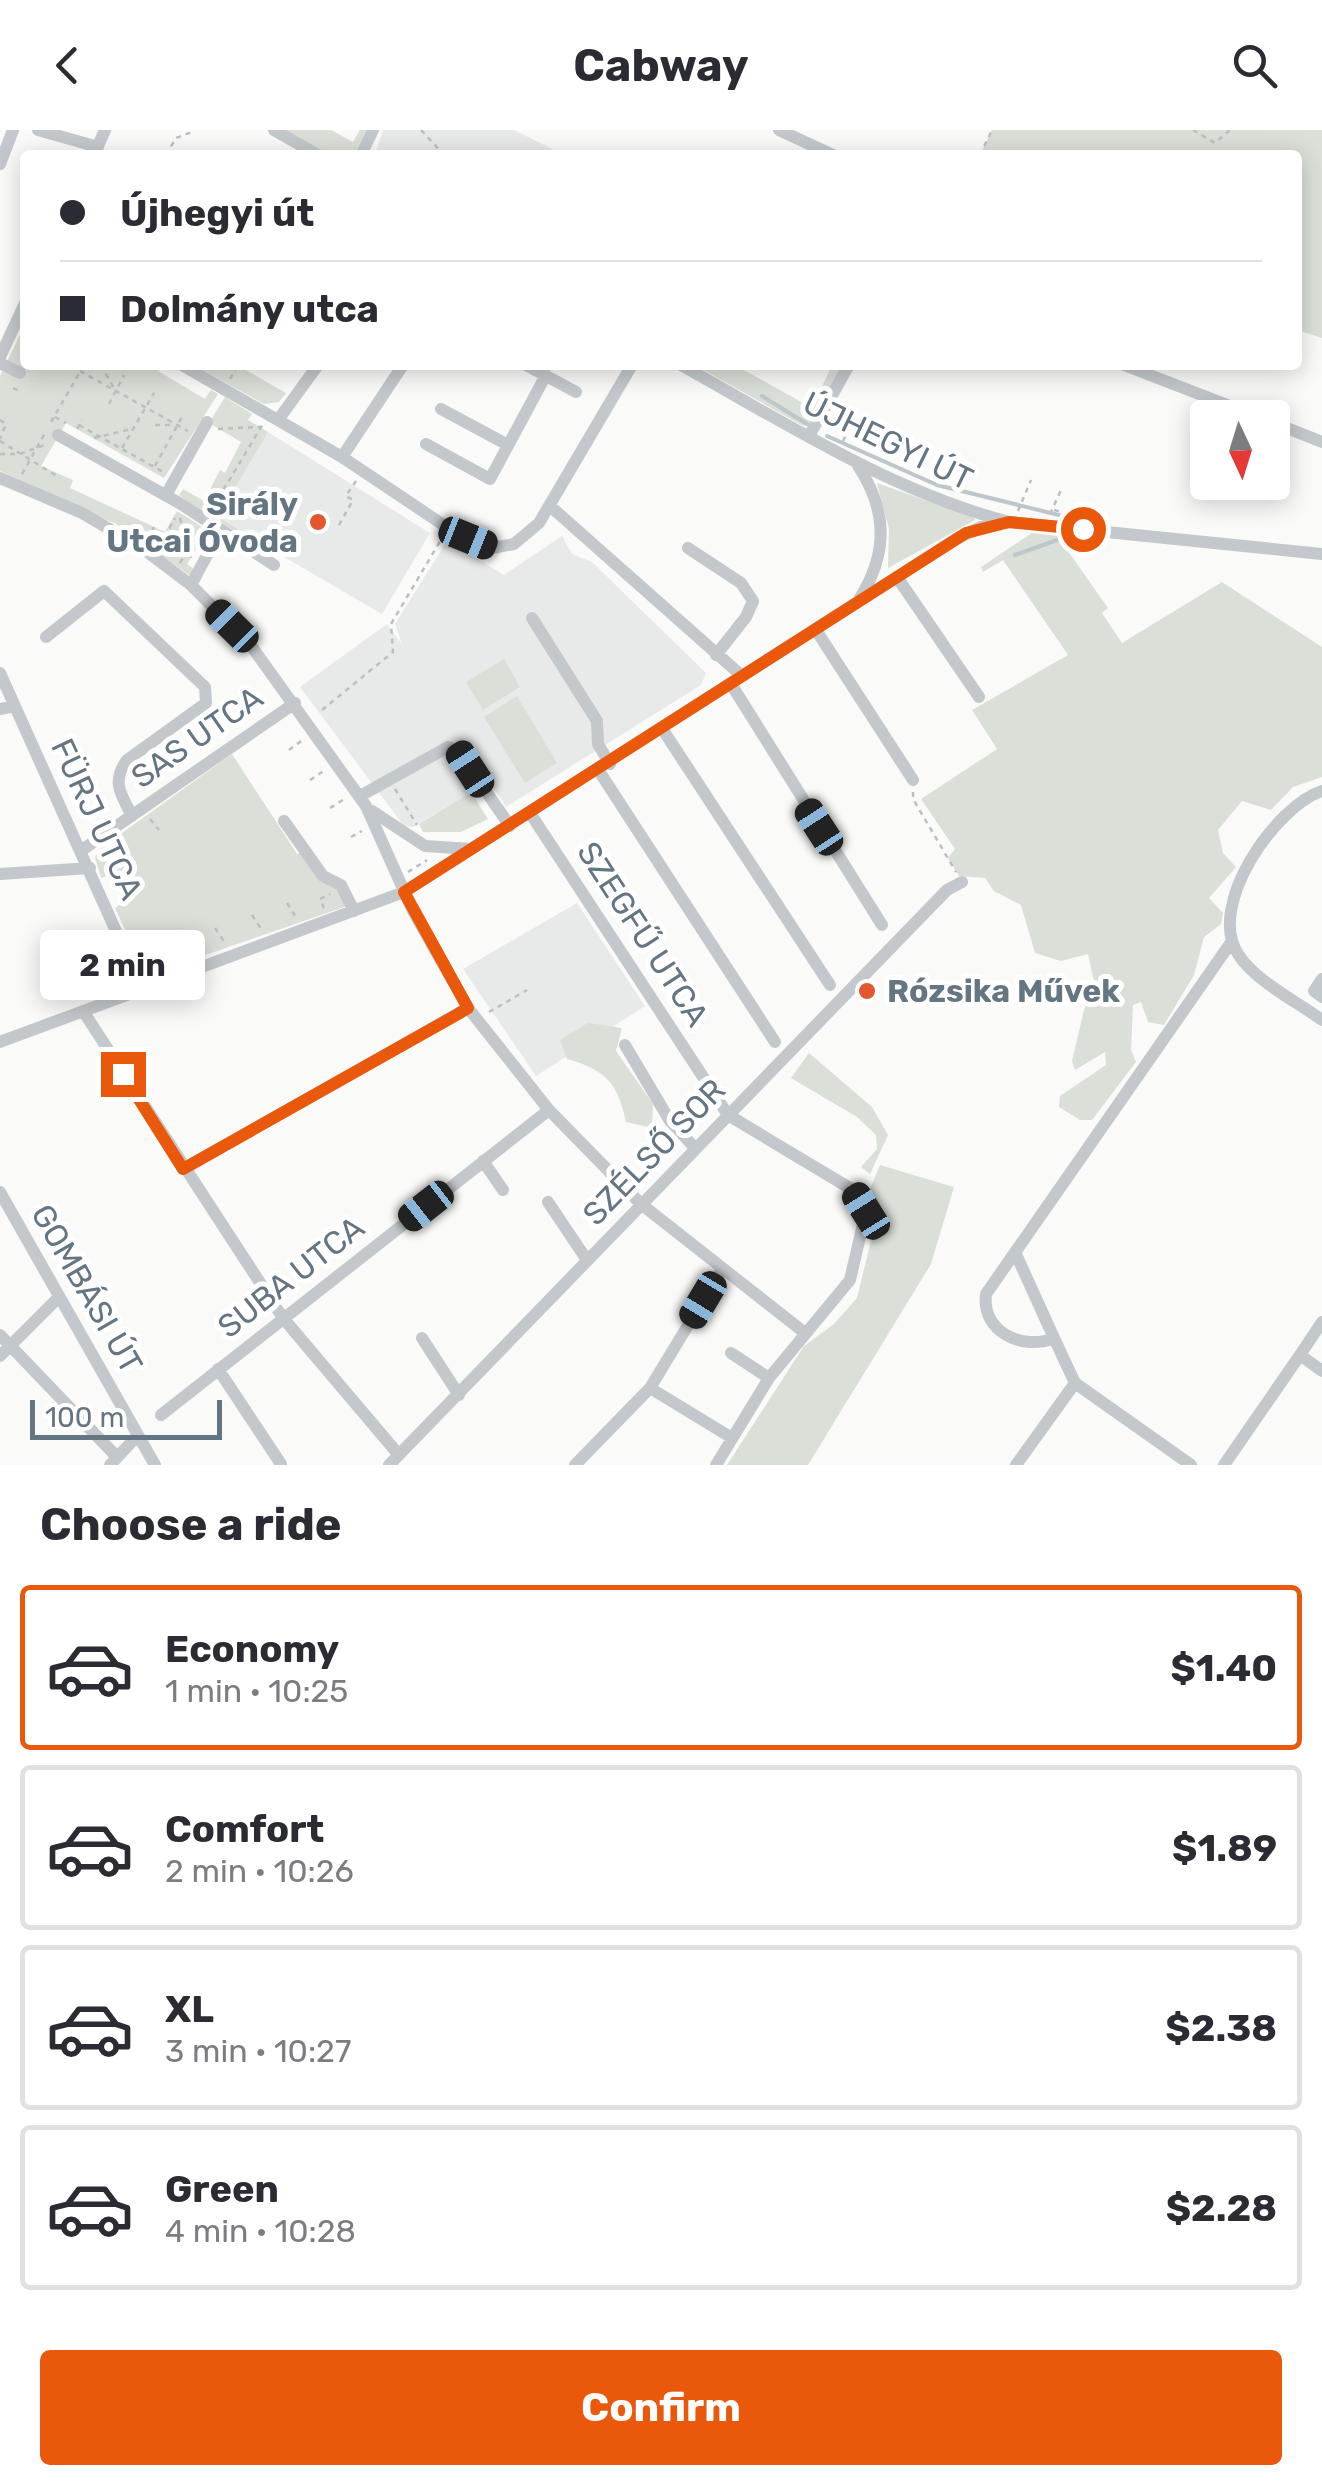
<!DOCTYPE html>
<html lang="en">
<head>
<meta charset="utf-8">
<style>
  body { margin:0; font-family:Rubik,sans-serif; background:#f2f2f3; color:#2b2b33; height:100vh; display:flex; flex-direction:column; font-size:38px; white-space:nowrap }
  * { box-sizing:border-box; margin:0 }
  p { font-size:32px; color:#7c7c81 }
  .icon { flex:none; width:55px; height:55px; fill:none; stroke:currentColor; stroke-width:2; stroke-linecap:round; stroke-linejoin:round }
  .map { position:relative; height:1335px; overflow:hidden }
  .panel { display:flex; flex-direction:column; background:#fff; flex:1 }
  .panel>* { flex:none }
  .hud { position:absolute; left:20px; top:20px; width:1282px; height:220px; border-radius:10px; box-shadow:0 5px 25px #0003; display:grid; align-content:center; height:220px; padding:0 40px; background:#fff }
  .needle { width:65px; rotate:176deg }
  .fabs { position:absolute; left:1190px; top:270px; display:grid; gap:20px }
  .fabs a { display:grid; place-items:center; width:100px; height:100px; border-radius:10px; background:#fff; box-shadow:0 5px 25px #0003; font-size:50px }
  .scale { position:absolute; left:30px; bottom:25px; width:192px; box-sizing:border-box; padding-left:10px; border:5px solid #657683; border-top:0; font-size:28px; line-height:35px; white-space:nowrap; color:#657683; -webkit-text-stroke:8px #fff; paint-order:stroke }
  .end { position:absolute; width:45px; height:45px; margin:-22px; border:12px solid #ea580c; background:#fff; box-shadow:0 0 0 5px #fff }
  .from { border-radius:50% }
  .bubble { position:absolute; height:70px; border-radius:10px; background:#fff; box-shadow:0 5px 25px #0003; font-size:32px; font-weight:700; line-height:70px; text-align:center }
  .car { position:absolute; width:30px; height:60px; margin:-30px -15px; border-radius:12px; box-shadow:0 0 8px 2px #0007; background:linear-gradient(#222 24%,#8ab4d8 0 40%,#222 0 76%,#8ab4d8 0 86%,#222 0) }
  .hud b { display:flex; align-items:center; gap:35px; height:95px; font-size:38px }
  .hud b+b { border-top:2px solid #e1e1e2 }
  .hud i { width:25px; height:25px; background:#2b2b33 }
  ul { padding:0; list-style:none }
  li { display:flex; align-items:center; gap:30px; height:165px; margin:0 20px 15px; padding:0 20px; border:5px solid #e1e1e2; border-radius:10px }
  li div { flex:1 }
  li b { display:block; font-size:38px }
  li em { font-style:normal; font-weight:700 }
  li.selected { border-color:#ea580c }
  li>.icon { width:90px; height:90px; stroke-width:1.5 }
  h2 { padding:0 40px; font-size:45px; line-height:120px }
  .action { display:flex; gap:20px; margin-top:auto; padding:20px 40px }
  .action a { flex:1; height:115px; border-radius:10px; background:#ea580c; color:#fff; font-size:40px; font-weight:700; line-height:115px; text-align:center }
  header { display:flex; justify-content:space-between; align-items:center; height:130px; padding:0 40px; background:#fff; font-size:45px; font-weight:700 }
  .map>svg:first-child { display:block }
  .built { fill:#e8e9e9 }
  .green { fill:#dadfd7 }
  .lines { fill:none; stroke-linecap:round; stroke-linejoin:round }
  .stream { stroke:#bbc7cb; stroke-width:4 }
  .path { stroke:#bbbfc2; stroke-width:2.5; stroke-dasharray:5 5; stroke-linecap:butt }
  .minor { stroke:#c3c8cc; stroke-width:12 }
  .route { stroke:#ea580c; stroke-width:12 }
  .poi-dot { fill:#e4572e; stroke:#fff; stroke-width:4 }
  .labels { text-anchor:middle; stroke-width:10; stroke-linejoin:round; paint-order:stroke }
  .street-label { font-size:32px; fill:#657683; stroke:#fff }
  .poi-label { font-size:32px; font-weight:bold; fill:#657683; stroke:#fff; text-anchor:end }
</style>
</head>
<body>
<header><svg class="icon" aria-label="back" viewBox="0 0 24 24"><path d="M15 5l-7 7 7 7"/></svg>Cabway<svg class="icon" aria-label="search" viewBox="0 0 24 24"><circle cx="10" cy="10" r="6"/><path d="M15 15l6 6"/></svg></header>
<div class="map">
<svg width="1322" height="1335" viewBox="0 0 1322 1335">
  <rect width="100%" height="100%" fill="#fafaf8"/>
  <path class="built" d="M383 0H514L564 25H375Z
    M268 302 430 403 382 484 217 388Z
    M562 406 572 424 592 432 706 543 701 555 506 677 489 651 413 697 404 696 300 557 387 494 402 514 395 494 447 411 504 445Z
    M577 773 645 876 536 946 463 839Z"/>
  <path class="green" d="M284 0H331L353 12 360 0H366L354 25 331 20 328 25Z
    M992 0H1322V208L1298 200V25H980Z
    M25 194V235H148L205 269 211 260 218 264 164 348 66 293 41 336 73 350 70 358 165 402 177 381 212 403 214 410 205 405 187 434 199 443 195 449 116 394 0 341V246Z
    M194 235H237L286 263 279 272 264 274Z
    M695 235H735L812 278 832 235H843L811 294 803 296Z
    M225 267 252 284 248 290 268 302 218 387 247 405 244 411 179 365 183 359 204 371 220 340 225 343 241 312 209 293Z
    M877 353 973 387 975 390 888 438 889 399Z
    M1032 403 1085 409 1068 421 1108 478 1102 483 1122 513 1222 452 1322 517V647L1293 657 1271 680 1242 671 1218 700 1223 723 1236 737 1209 768 1223 783 1221 794 1204 807 1194 845 1164 895 1148 892 1141 872 1133 875 1131 920 1136 932 1092 990H1080L1059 977 1060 966 1106 935 1105 922 1075 940 1072 931 1084 880 1095 856 1088 824 1061 831 1035 823 1021 775 994 761 985 748 959 746 948 728 955 719 921 669 997 619 972 580 1068 525 1003 430 983 442 981 437Z
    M504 529 520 557 483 580 466 552Z
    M517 566 557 633 525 653 484 587Z
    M232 624 297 724 302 722 336 754 347 776 151 844 142 837 115 778 124 772 110 745 101 748 95 727 101 718Z
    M471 662 488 689 461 702H423L419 694Z
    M588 893 622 898 616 921 653 974 652 998 626 992C618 953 606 940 567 929L560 910Z
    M809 923 872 977 888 1005 870 1044 861 1037 877 1019 876 1005 857 987 791 948Z
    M880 1035 954 1057 931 1134 808 1335H727L804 1216 834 1194 857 1168 877 1086 870 1059Z"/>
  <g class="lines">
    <path class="stream" d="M762 266 807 294
      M827 306 937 355 1063 386
      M1015 425 1063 408"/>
    <path class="path" d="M421 0 444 25
      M1193 0 1215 13 1230 0
      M329 23 340 25
      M166 25 176 8 192 2
      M980 25 992 0
      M101 235 115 260
      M161 238 163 235
      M80 241 188 301
      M230 249 238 235
      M13 258 21 262
      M109 274 124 245
      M55 287 66 293
      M0 290 6 294 0 309
      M51 292 84 235
      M79 295 165 343
      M155 295H173
      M77 299 82 290
      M218 299 260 297
      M94 308 131 299
      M0 311 60 348
      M843 311 851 295
      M122 318 154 263
      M0 324H20L47 314
      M155 336 183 285
      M22 344 45 303
      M213 377 263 294
      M1054 380 1069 384
      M1018 381 1031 350
      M1050 384 1062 358
      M180 388 191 428
      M339 395 353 370 346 366 356 351
      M148 409 154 397
      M160 416 175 388
      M180 433 199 401
      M322 580 393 522 391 494 442 408
      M289 620 304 609
      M310 650 325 640
      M395 659 417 695
      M913 662V669L956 742
      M330 678 346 668
      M150 689 159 700
      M351 707 362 701
      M120 710 128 721
      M408 742 427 730
      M287 773 297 789
      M324 778 320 769 330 764
      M252 785 262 800
      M215 798 225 813
      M178 810 191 829
      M489 882 527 860"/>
    <path class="minor" d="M38 0 98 17
      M274 0 318 25
      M779 0 833 25
      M94 25 105 0
      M361 25 373 0
      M0 34 13 0
      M0 227 25 173
      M0 233 20 243
      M182 235 342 327 448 398 492 418 514 414 539 393 632 235
      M526 235 576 262
      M681 235C787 294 891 361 1009 392L1322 424
      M1124 235 1261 288
      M441 279 508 315
      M278 290 318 235
      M1272 292 1322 312
      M58 305 181 374 274 435
      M809 306 849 235
      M426 314 490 349 546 245
      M342 327 403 235
      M857 334C887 379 889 421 860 468
      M0 348 82 383 142 418 191 455 252 517 366 676 413 781 468 878 549 980 641 1074 805 1203
      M166 365 207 292
      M550 376 742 546
      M688 418 741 453 753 471 746 487 716 525
      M897 447 979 567
      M191 455 219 403
      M532 488 597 591 598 614 610 634
      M816 500 913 650
      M46 507 104 461 205 557 206 573 127 630C111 652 121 664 132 686
      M0 543 142 859
      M731 554 882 795
      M0 579 15 576
      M663 600 830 855
      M599 641 775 912
      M1322 661C1276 676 1206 775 1238 824 1255 851 1296 871 1322 890
      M360 666 448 617 458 621 510 696
      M372 681 425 716 471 719
      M530 683 728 985 853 1060 866 1081 850 1150 769 1248 716 1335
      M284 691 323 746 341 755 354 781
      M82 720 295 573
      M0 744 90 738
      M1322 849 1314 861 1322 867
      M83 881 283 1188 399 1325
      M0 912 404 762 956 409 981 397 1009 392
      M625 915 670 991 695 1018
      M483 1031 503 1060
      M183 1039 468 878
      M0 1062 155 1335
      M548 1072 587 1130
      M1015 1122 1054 1208
      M1322 1192 1300 1225 1322 1241
      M0 1205 117 1327
      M422 1208 459 1265
      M731 1223 769 1248
      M0 1226 59 1167
      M218 1239 281 1334
      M650 1258 732 1308
      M161 1285 549 980
      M110 1335 138 1305
      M389 1335 947 760 962 752
      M575 1335 650 1258 721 1141
      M1016 1335 1075 1253
      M1191 1335 1075 1253 1054 1208C1023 1221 981 1202 986 1164L1232 811
      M1224 1335 1300 1225"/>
  </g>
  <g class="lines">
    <path class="route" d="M123 944 183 1039 458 884 468 878 404 762 966 403 1009 392 1083 399"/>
  </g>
  <g class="poi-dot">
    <circle cx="318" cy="392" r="10"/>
    <circle cx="867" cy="861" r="10"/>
  </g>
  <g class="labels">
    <g class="street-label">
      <text transform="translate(888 311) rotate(26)" y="11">ÚJHEGYI ÚT</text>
      <text transform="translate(197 607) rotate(-35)" y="11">SAS UTCA</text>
      <text transform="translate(97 689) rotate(65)" y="11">FÜRJ UTCA</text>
      <text transform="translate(643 804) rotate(57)" y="11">SZEGFŰ UTCA</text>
      <text transform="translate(654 1022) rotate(-46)" y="11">SZÉLSŐ SOR</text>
      <text transform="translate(291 1147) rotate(-38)" y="11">SUBA UTCA</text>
      <text transform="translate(87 1159) rotate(60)" y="11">GOMBÁSI ÚT</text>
    </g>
    <g class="poi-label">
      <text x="298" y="385">Sirály<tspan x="298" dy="37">Utcai Óvoda</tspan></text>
      <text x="887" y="872" text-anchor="start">Rózsika Művek</text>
    </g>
  </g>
</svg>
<div class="fabs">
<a><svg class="needle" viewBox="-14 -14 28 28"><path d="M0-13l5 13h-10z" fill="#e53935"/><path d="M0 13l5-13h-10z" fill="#7c7c81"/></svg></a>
</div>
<div class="scale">100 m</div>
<i class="end from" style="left:1083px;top:399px"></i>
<i class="end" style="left:123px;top:944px"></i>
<div class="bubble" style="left:40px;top:800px;width:165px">2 min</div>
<i class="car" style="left:468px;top:408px;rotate:112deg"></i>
<i class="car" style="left:232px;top:496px;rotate:315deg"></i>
<i class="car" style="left:470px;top:639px;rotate:327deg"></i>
<i class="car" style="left:819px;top:697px;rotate:327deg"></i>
<i class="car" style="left:426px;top:1076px;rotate:232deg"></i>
<i class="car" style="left:866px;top:1081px;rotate:328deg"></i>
<i class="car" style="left:703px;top:1170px;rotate:211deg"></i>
<div class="hud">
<b><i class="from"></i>Újhegyi út</b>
<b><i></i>Dolmány utca</b>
</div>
</div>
<section class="panel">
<h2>Choose a ride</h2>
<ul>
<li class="selected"><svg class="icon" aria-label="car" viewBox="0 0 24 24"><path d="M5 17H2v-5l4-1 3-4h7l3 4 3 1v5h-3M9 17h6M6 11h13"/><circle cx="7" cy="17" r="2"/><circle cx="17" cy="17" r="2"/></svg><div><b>Economy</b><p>1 min · 10:25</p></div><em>$1.40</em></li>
<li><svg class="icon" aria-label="car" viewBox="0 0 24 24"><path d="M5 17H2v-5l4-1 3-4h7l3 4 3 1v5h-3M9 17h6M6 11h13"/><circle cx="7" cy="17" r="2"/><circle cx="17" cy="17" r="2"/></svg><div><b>Comfort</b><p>2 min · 10:26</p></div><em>$1.89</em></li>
<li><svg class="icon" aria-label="car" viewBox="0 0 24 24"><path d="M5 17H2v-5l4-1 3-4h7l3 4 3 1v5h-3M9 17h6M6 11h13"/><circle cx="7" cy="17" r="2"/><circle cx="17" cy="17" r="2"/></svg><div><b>XL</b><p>3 min · 10:27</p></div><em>$2.38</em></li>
<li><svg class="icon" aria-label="car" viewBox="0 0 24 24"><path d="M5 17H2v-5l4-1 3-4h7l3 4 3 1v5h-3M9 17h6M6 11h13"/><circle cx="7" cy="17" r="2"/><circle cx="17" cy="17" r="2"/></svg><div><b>Green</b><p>4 min · 10:28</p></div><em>$2.28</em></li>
</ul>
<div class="action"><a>Confirm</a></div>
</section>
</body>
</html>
